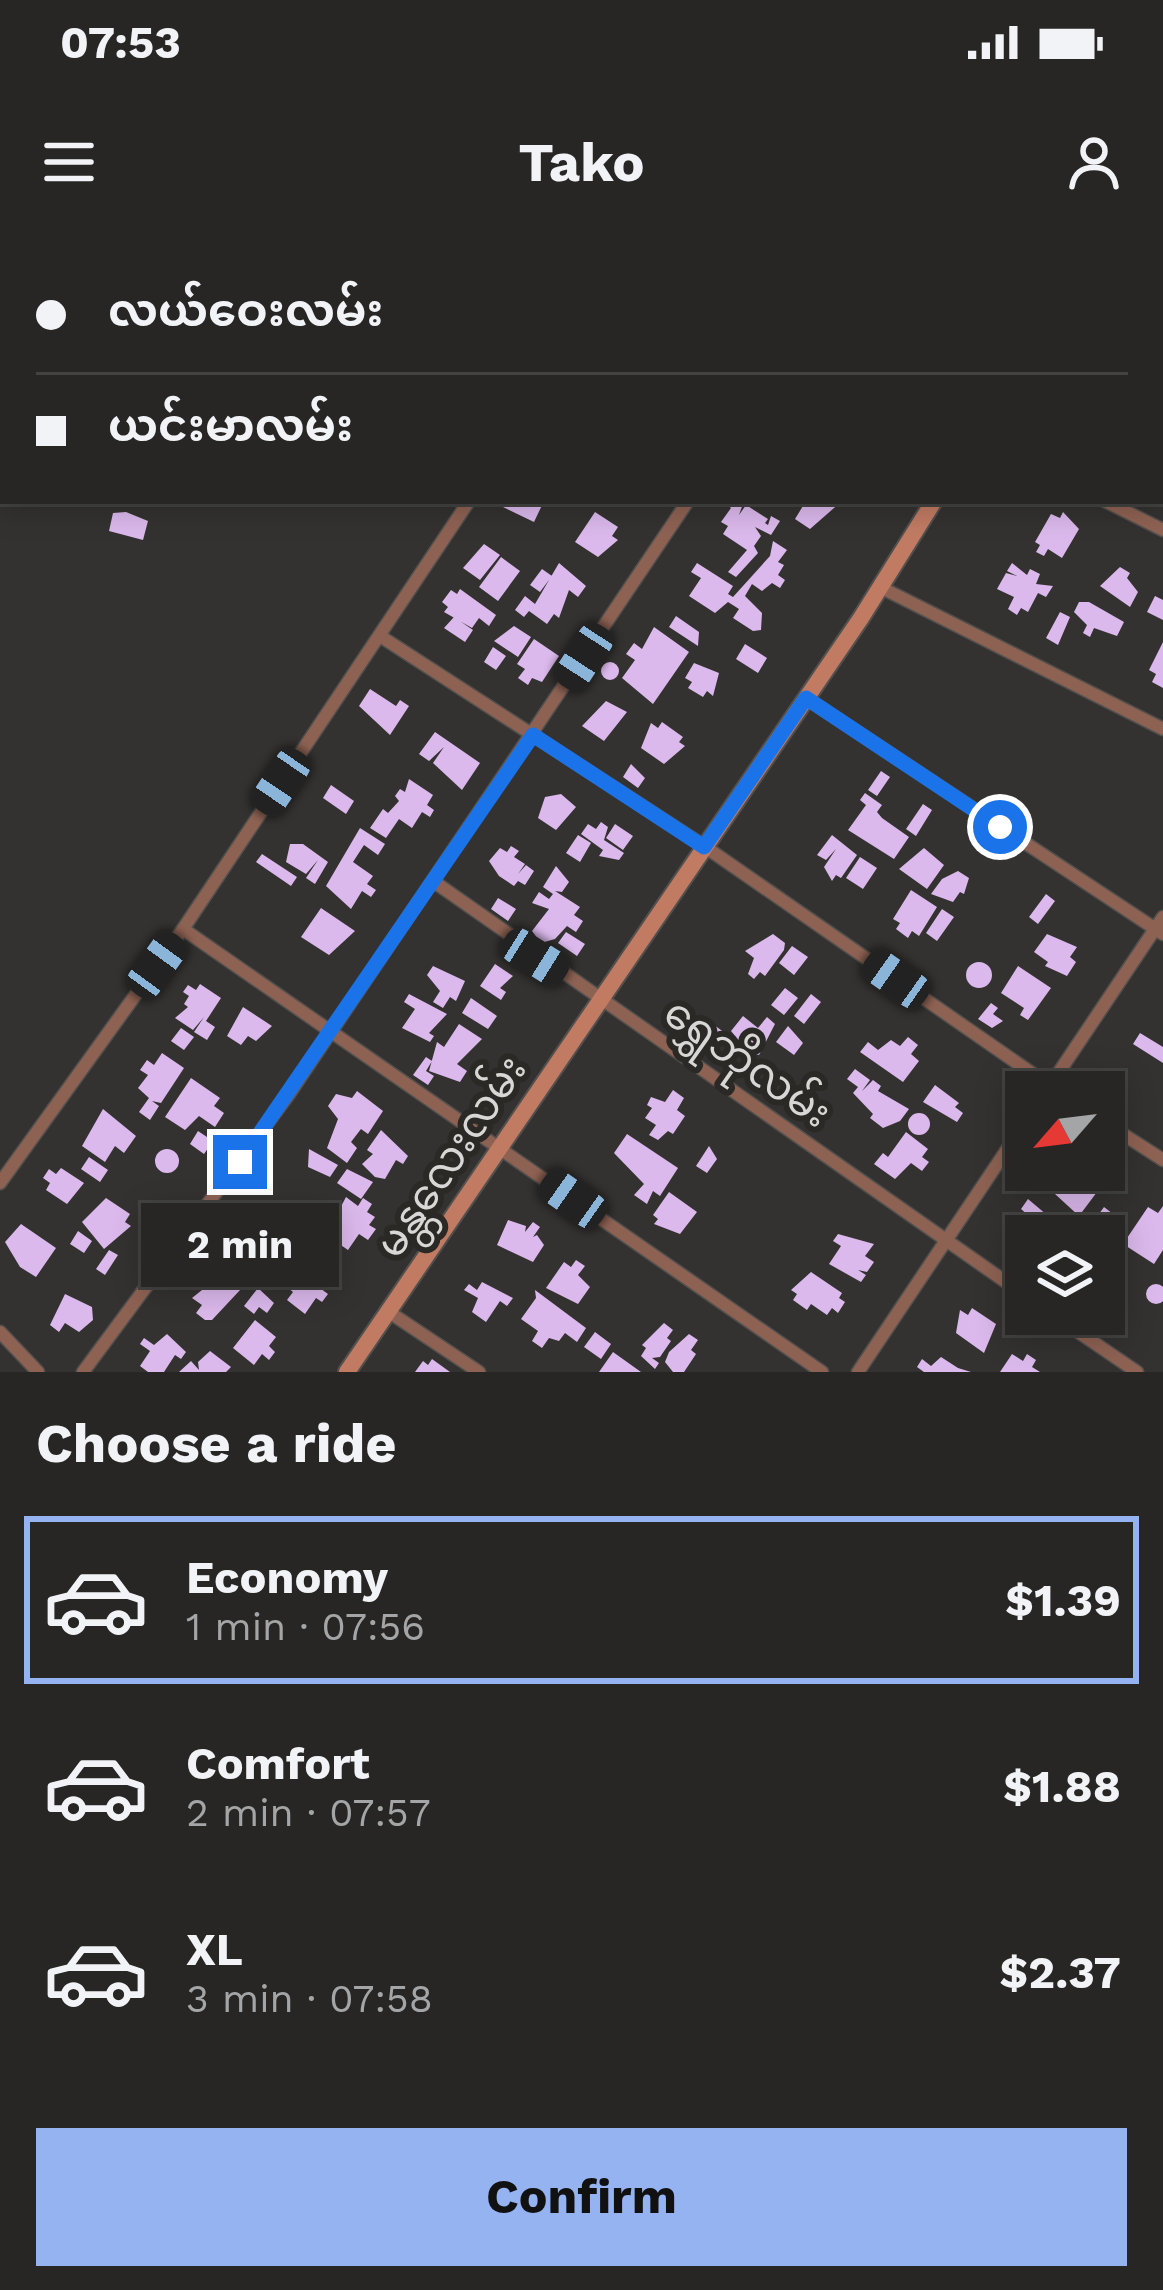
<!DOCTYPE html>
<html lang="en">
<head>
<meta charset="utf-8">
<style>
  body { margin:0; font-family:"Work Sans","Noto Sans Myanmar",sans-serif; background:#333231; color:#f1f3f6; height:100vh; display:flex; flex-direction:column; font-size:45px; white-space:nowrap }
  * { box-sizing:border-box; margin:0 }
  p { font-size:39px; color:#a4a5a6 }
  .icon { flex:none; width:66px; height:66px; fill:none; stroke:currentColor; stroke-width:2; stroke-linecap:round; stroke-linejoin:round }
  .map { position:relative; height:1132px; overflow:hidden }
  .details { display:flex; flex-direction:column; background:#272624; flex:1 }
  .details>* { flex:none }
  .hud { position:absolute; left:0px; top:0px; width:1164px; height:264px; box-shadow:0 6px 30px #0003,0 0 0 3px #434341; display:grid; align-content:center; height:264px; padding:0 36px; background:#272624 }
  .needle { width:78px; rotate:242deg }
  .fabs { position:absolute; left:1005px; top:831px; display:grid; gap:24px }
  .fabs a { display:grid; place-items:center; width:120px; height:120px; border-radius:0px; background:#272624; box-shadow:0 6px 30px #0003,0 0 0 3px #434341; font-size:60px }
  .end { position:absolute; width:54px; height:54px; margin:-27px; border:15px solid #1a73e8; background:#fff; box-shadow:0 0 0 6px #fff }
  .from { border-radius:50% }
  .bubble { position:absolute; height:84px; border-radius:0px; background:#272624; box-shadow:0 6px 30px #0003,0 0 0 3px #434341; font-size:39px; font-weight:700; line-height:84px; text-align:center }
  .car { position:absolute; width:36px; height:72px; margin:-36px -18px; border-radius:15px; box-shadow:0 0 9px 3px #0007; background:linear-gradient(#222 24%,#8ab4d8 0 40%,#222 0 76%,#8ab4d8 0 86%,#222 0) }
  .hud b { display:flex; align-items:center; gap:42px; height:114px; font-size:45px }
  .hud b+b { border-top:3px solid #434341 }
  .hud i { width:30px; height:30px; background:#f1f3f6 }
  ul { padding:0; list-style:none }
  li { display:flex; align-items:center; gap:36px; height:168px; margin:0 24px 18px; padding:0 12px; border:6px solid transparent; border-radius:0px }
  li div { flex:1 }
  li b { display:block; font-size:45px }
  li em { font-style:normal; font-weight:700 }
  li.selected { border-color:#95b2f1 }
  li>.icon { width:108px; height:108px; stroke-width:1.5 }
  h2 { padding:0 36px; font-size:54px; line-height:144px }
  .button { display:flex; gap:24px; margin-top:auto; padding:24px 36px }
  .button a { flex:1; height:138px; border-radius:0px; background:#95b2f1; color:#111; font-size:48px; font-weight:700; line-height:138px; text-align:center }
  .status { display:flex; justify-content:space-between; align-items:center; height:84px; padding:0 60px; background:#272624; direction:ltr }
  .status svg { height:33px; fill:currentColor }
  header { display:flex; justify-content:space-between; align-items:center; height:156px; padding:0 36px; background:#272624; font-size:54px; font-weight:700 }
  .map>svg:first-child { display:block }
  .green { fill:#174f34 }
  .building { fill:#dbb9ec }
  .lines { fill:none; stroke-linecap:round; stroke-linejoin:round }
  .street-casing { stroke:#52504e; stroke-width:15 }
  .secondary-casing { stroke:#52504e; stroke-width:20 }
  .primary-casing { stroke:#52504e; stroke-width:21 }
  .street { stroke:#8e6253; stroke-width:12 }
  .secondary { stroke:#c17b63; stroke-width:16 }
  .primary { stroke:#e88e6f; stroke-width:18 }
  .route { stroke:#1a73e8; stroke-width:15 }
  .labels { text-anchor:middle; stroke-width:12; stroke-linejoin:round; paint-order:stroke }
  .street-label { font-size:42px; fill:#d8d7d5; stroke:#2a2926 }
</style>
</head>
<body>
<div class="status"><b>07:53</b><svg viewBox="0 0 49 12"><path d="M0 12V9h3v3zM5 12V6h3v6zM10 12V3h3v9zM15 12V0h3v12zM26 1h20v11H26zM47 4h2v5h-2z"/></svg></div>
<header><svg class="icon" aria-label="menu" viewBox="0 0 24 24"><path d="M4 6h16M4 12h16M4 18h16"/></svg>Tako<svg class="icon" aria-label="person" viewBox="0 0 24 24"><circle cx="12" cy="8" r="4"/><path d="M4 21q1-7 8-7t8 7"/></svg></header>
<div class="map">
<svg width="1163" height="1132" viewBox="0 0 1163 1132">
  <rect width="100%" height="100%" fill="#343230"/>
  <path class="green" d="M0 0H298L3 3 0 103Z"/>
  <path class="building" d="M508 261H544L534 282 503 267Z
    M724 261H744L739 275 746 265 768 279 765 283 768 285 771 276 780 281 771 295 755 287 761 296 754 306 758 313 736 337 728 332 747 310 723 294 728 286 721 282 731 268Z
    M806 261H842L810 289 795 279Z
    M126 272 148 281 143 300 109 291 113 273Z
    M595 272 618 287 612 296 618 300 598 317 575 302Z
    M1063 272 1079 289 1062 318 1048 309 1044 316 1036 312 1040 305 1035 302 1051 274 1060 278Z
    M773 301 787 310 778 322 784 325 778 335 785 340 780 348 772 343 762 351 752 344 745 356 762 373 761 390 753 391 733 378 739 369 728 362 715 373 689 356 701 338 691 332 697 323 733 346 728 354 733 357 770 316Z
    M484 304 500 315 480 340 463 328Z
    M501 317 520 331 498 361 479 347Z
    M559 323 586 346 578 357 569 350 559 378 554 374 547 384 529 371 524 377 515 370 525 356 535 364Z
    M1012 323 1027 335 1030 329 1040 334 1036 344 1053 346 1046 357 1038 353 1028 372 1021 368 1017 375 1008 369 1014 357 997 349 1006 333 1017 336 1007 331Z
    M1120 327 1130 333 1127 338 1138 352 1130 367 1100 346Z
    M542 329 552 336 540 352 530 345Z
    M460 349 496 375 489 386 479 378 472 388 444 372 448 367 442 362 451 350 457 354Z
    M1155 356 1163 360V380L1147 372Z
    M1079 362H1089L1124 382 1117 396 1094 388 1090 397 1083 393 1087 385 1074 372Z
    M1060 372 1070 377 1058 405 1046 398Z
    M676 376 699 392 698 406 669 387Z
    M454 377 473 390 465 402 444 388Z
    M514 386 531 397 518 417 494 401Z
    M654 387 689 412 653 464 622 438 635 420 626 414 634 403 642 409Z
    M534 399 559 416 542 442 532 438 528 445 518 438 525 429 517 424Z
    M1163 402V448L1152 442 1156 434 1149 430Z
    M745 404 767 418 758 433 736 419Z
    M493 407 506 416 496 430 484 422Z
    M601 431a9 9 0 1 1 18 0a9 9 0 1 1-18 0Z
    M694 423 719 433 713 456 707 451 703 457 688 448 692 442 685 438Z
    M370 449 396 466 400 460 409 466 390 495 359 466Z
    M606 461 627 472 604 501 582 486Z
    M662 482 683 497 679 502 685 506 664 524 641 508 651 483 658 488Z
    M435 492 480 523 462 550 433 523 444 507 429 521 419 514Z
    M631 524 645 538 638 548 623 537Z
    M881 531 890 537 877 556 868 550Z
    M409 539 433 555 427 565 434 570 430 577 422 572 412 588 399 579 386 598 370 588 383 569 388 573 399 561 395 556 400 549 405 552Z
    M331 545 354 561 346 574 323 558Z
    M865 553 882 565 877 572 882 578 909 597 894 619 848 590 866 565 860 560Z
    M561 554 576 567 556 590 538 578 545 557Z
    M923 564 932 570 916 596 906 589Z
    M601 582 608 587 604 600 624 613 619 620 599 616 603 610 581 594 588 584 596 589Z
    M615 584 633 596 623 610 606 598Z
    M360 588 385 604 378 615 364 605 353 622 373 636 367 644 376 650 371 657 362 651 351 669 326 646Z
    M578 595 591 603 580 622 566 613Z
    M832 595 857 615 841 638 836 635 832 641 824 627 836 609 826 620 817 615Z
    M290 604H303L328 622 315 644 306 638 318 620 306 634 286 622Z
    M511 606 519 611 514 617 525 624 518 634 526 625 534 631 525 645 518 641 514 646 499 636 489 621 500 608 507 612Z
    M924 608 944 625 927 649 899 629Z
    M262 614 297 637 291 646 256 622Z
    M860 617 877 628 863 649 846 638Z
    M556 626 569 642 562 652 555 651 580 667 574 675 583 681 576 692 567 686 555 699 541 703 532 691 549 669 532 663 539 652 549 659 553 654 543 647Z
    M958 631 969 638 964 654 960 652 953 662 931 654 942 639Z
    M911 650 937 667 919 696 912 691 908 698 896 689 900 683 893 679Z
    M1046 654 1055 661 1038 684 1029 677Z
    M498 658 516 669 508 681 491 669Z
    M321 668 355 691 329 715 301 697Z
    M942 669 954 677 937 701 926 693Z
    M566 692 585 704 577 716 558 703Z
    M773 694 785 703 784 710 765 736 760 732 754 739 748 734 754 718 745 711Z
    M1047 694 1077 707 1070 717 1076 722 1067 736 1045 726 1048 722 1034 712Z
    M792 706 808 717 794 735 779 723Z
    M966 735a13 13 0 1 1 26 0a13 13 0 1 1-26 0Z
    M495 724 513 736 500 748 506 752 501 760 480 746Z
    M433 726 465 741 456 761 450 757 443 768 433 762 440 751 427 735Z
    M1018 726 1051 748 1028 780 1020 775 1024 768 1001 753Z
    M200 744 221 758 206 781 215 787 207 800 194 792 204 777 193 790 175 778 188 767 184 764 189 756 183 752 188 745 196 750Z
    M785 748 798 758 784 775 771 765Z
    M409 754 447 774 429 793 434 796 430 802 402 788 415 769 404 762Z
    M811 754 821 762 804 784 794 776Z
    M471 758 497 776 488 789 462 773Z
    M991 763 998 768 993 774 1003 781 992 788 978 779Z
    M243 767 272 786 256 801 248 796 241 805 227 796Z
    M743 776 758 788 767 777 775 784 759 815 737 808 741 803 731 791Z
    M459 784 482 799 457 824 467 831 460 842 429 831 437 802 444 807Z
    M714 785 725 793 708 815 688 796 695 786 707 795Z
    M788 786 803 803 794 815 776 802Z
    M181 788 194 797 184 810 171 801Z
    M1140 793 1163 807V823L1133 804Z
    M908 797 918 805 911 814 919 821 903 842 860 812 868 802 878 810 891 800 900 806Z
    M162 813 184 828 161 863 152 861 159 866 150 880 139 872 149 858 138 848 148 835 140 830 147 820 154 825Z
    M426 817 432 821 426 831 434 836 428 845 413 835Z
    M855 829 870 840 862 851 873 840 881 846 878 851 909 869 900 881 883 888 870 878 873 874 853 853 858 847 847 839Z
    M191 838 220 858 214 866 224 873 215 887 199 876 185 890 165 877Z
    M935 845 959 863 955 867 963 873 957 882 923 862Z
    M673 850 684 858 677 870 685 876 673 894 668 891 658 900 649 895 656 885 645 878 652 868 647 865 651 857 665 862Z
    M357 851 383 871 368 894 361 889 351 902 357 908 347 923 327 908 338 879 328 866 336 854 352 858Z
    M103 869 136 896 124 913 115 906 105 922 82 906Z
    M908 884a11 11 0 1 1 22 0a11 11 0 1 1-22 0Z
    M381 890 408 916 403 924 396 920 385 939 375 937 362 924 373 914 367 910Z
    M198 891 213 901 204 914 190 904Z
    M906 892 928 909 922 917 929 922 922 931 911 923 895 939 874 924 883 913 888 917Z
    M627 894 678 928 660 956 653 951 647 964 634 955 644 944 614 913Z
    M709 906 717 919 707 933 696 926Z
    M155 921a12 12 0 1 1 24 0a12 12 0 1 1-24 0Z
    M309 909 338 925 330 937 308 927Z
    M89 917 108 930 100 942 81 929Z
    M61 928 84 943 67 964 46 950 50 943 43 938 49 929 56 934Z
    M347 929 373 942 361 959 337 943Z
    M1052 930H1074L1097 952 1079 976 1043 943Z
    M669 952 697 972 680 994 654 984 658 979 653 975Z
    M346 957 358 966 363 958 372 964 367 972 375 977 369 985 376 989 368 1000 359 994 348 1010 326 995Z
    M106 958 130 974 125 982 131 986 104 1009 82 982Z
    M1028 959 1066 991 1062 996 1045 991 1048 996H1027L1019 990 1029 976 1021 969Z
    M1163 966V1010L1154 1024 1123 1004 1148 967 1158 973Z
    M1104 967 1126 984 1118 994 1096 978Z
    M284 976 296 985 285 1000 273 991Z
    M508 980 526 986 525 992 533 982 540 987 533 997 537 995 544 1005 533 1022 497 1005Z
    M21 984 56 1008 36 1037 20 1027 5 1002Z
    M78 991 92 1001 84 1013 70 1004Z
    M241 992 246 996 250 992 280 1015 270 1028 262 1022 254 1032 232 1016Z
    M305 992 321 1004 308 1022 291 1010Z
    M838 994 874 1004 865 1016 874 1022 867 1032 858 1030 866 1035 861 1042 829 1024 841 1006 833 1001Z
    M109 1010 118 1015 105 1035 96 1029Z
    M284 1015 303 1029 295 1038 275 1027Z
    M576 1020 585 1026 578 1035 590 1047 578 1064 546 1048 564 1022 571 1027Z
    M811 1032 842 1053 839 1058 845 1062 838 1073 832 1068 827 1075 811 1064 807 1070 793 1060 797 1054 791 1050Z
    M222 1034 241 1049 212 1080H205L196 1073 202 1065 192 1058Z
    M302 1035 328 1054 322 1062 316 1058 305 1074 287 1060 293 1052 287 1047Z
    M482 1042 513 1058 507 1066 500 1061 486 1082 472 1072 478 1058 464 1050 469 1044 477 1050Z
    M1146 1054a10 10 0 1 1 20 0a10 10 0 1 1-20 0Z
    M258 1048 274 1063 267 1073 259 1067 254 1074 244 1066Z
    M535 1050 586 1088 577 1102 565 1093 559 1101 549 1098 542 1108 532 1101 538 1091 521 1079 536 1058Z
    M65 1054 92 1067 93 1080 79 1092 65 1083 59 1092 50 1085Z
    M972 1068 996 1084 984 1113 956 1093 960 1070 968 1075Z
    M255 1080 276 1097 269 1106 275 1112 269 1120 262 1114 254 1125 233 1108Z
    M664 1083 673 1090 667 1098 671 1101 660 1117 652 1118 659 1123 655 1129 641 1116 646 1108 642 1105Z
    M595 1092 611 1104 601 1119 584 1107Z
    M167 1094 186 1112 181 1119 175 1115 164 1132H148L140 1126 150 1111 140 1104 144 1098 154 1105Z
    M689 1094 698 1100 691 1110 696 1114 684 1132H673L665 1122 669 1112Z
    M210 1111 231 1127 226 1132H179L191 1121 199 1130 198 1122Z
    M613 1112 641 1132H599Z
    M1012 1114 1023 1121 1027 1114 1036 1120 1032 1127 1040 1132H1000Z
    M941 1117 958 1128 971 1132H924L917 1127 922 1119 931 1126Z
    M432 1119 450 1132H415L423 1121 428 1125Z"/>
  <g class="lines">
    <g class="street-casing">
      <path id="street" d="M309 3V0
        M638 3 640 0
        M1032 3 1033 0
        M0 115 3 114
        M1105 261 1163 290
        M880 347 1163 489
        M380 396 704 606 1059 852
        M806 458 1163 694
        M433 641 1026 1056
        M183 689 822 1132
        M1047 850 1163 677
        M1104 882 1163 920
        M0 943 183 689 469 261
        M389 1072 479 1132
        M1052 1074 1137 1132
        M0 1092 38 1132
        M83 1132 289 854 688 261
        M858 1132 1026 881"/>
    </g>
    <g class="secondary-casing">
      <path id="secondary" d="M347 1132 861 378 934 261"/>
    </g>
    <g class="primary-casing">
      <path id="primary" d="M758 0 764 3
        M832 0 839 3
        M1161 169 1163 170
        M1161 206 1163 207"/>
    </g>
    <use href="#street" class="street"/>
    <use href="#secondary" class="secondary"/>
    <use href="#primary" class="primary"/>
  </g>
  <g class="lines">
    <path class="route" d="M240 922 533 495 704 607 806 458 1000 587"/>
  </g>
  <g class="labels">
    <g class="street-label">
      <text transform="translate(748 822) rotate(35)" y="15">ရွှေဘိုလမ်း</text>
      <text transform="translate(450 916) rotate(-56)" y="15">မန္တလေးလမ်း</text>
    </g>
  </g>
</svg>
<div class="fabs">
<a><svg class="needle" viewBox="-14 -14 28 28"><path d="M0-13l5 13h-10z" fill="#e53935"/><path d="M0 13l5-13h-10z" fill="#a4a5a6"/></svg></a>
<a><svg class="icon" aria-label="layers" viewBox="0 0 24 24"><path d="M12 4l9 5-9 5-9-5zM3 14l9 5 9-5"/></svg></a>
</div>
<i class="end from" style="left:1000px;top:587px"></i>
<i class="end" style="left:240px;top:922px"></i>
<div class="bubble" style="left:141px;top:963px;width:198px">2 min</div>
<i class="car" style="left:584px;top:417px;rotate:213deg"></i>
<i class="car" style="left:281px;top:542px;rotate:214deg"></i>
<i class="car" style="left:535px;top:717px;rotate:122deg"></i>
<i class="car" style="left:157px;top:725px;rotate:36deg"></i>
<i class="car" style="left:896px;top:739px;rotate:305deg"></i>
<i class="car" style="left:573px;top:959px;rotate:305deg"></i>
<div class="hud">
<b><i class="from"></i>လယ်ဝေးလမ်း</b>
<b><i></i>ယင်းမာလမ်း</b>
</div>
</div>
<section class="details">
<h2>Choose a ride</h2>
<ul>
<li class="selected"><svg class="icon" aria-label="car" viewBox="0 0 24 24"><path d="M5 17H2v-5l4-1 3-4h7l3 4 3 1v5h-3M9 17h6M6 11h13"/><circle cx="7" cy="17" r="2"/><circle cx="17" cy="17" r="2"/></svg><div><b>Economy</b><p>1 min · 07:56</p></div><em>$1.39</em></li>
<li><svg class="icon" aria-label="car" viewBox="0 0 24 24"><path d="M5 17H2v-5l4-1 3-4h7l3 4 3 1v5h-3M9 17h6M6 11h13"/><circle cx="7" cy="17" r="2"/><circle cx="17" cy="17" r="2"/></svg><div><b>Comfort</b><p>2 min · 07:57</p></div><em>$1.88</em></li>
<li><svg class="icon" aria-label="car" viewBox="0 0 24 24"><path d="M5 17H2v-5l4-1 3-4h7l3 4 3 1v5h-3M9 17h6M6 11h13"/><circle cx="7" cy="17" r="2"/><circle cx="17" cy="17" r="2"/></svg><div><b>XL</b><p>3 min · 07:58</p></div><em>$2.37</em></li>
</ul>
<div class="button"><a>Confirm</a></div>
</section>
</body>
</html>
